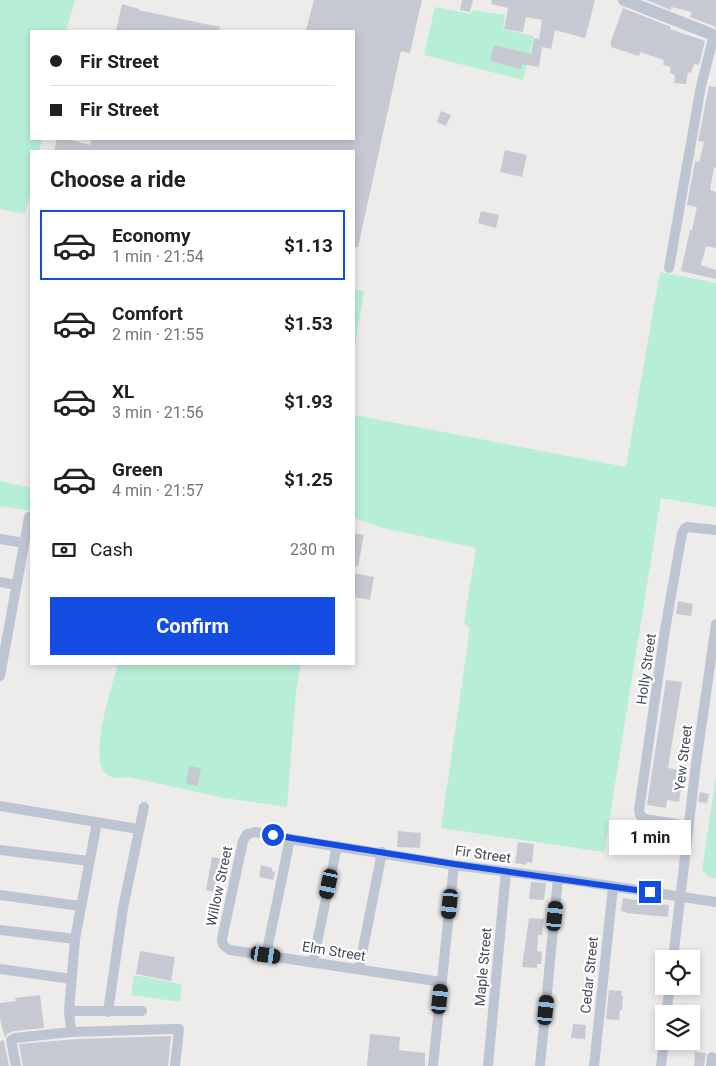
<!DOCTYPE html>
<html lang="en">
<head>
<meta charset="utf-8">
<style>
  body { margin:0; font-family:Roboto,sans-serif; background:#f2f2f2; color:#202124; height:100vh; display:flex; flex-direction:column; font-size:19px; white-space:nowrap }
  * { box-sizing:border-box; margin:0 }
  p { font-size:16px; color:#757577 }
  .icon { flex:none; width:28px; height:28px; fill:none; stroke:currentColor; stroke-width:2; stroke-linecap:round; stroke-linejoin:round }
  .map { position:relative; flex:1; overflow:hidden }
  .details { position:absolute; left:30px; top:150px; width:325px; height:515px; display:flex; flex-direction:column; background:#fff; border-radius:0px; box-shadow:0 2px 8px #0003 }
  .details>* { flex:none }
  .hud { position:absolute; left:30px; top:30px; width:325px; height:110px; border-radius:0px; box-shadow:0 2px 8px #0003; display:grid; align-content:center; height:110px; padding:0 20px; background:#fff }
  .buttons { position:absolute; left:655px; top:950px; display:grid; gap:10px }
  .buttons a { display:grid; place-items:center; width:45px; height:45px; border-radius:0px; background:#fff; box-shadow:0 2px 8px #0003; font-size:25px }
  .end { position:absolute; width:22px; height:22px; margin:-11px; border:6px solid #134ce1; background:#fff; box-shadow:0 0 0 2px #fff }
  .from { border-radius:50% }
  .bubble { position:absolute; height:35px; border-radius:0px; background:#fff; box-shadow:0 2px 8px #0003; font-size:16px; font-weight:700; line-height:35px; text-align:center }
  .car { position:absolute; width:15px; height:30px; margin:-15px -8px; border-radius:6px; box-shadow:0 0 4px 1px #0007; background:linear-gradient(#222 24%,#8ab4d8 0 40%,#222 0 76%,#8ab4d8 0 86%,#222 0) }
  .hud b { display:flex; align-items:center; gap:18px; height:48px; font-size:19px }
  .hud b+b { border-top:1px solid #e0e0e0 }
  .hud i { width:12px; height:12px; background:#202124 }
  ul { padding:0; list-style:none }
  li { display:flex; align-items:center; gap:15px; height:70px; margin:0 10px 8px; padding:0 10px; border:2px solid transparent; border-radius:0px }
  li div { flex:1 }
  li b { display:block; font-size:19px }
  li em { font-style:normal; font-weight:700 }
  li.on { border-color:#134ce1 }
  li>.icon { width:45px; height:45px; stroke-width:1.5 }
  h2 { padding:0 20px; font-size:22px; line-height:60px }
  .pay { display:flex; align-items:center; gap:12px; height:55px; padding:0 20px; font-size:19px }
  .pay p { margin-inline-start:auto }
  .primary-button { display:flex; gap:10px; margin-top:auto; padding:10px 20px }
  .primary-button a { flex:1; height:58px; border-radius:0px; background:#134ce1; color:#fff; font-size:20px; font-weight:700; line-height:58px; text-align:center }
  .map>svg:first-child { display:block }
  .green { fill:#b6efd5 }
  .building { fill:#c7c9d2 }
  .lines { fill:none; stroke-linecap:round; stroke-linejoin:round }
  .minor { stroke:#bec5d2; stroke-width:10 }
  .tertiary { stroke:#bec5d2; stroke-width:12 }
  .route { stroke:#134ce1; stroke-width:6 }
  .labels { text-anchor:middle; stroke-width:4.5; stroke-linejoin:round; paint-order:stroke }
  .street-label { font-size:14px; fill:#434b59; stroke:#fff }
</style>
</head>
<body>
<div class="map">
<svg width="716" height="1066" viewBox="0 0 716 1066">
  <rect width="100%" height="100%" fill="#eeebeb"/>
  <path class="green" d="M0 0H75L66 31H31V139H42L39 151H31V188L25 214 0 209Z
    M435 7 471 14 473 10 505 15 503 29 534 36 523 80 424 55Z
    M660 272 716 283V507L661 498 604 852 441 828 470 628 464 624 476 548 383 528 354 518V415L626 467Z
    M354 289 364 291 354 351Z
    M0 481 31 488V511L0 506Z
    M118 664H301L296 692 287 807 224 798 129 777C122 778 112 779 106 774 88 759 112 685 118 664Z
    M716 777V878L709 877 702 870Z
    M134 975 180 984 182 987 180 1002 131 995Z"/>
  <path class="building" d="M314 0H422L410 53 401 51 358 247H354V151H54L57 139H66L90 145 91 139H354V31L306 30Z
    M462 0H473L470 12 460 10Z
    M492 0H595L585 38 555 30 551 49 542 47 539 67 522 64 521 69 490 61 494 45 531 54 534 38 539 39 542 20 526 17 523 32 504 29 508 8 491 4Z
    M646 0H716V27L690 17 692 12 671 7V10Z
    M122 4 139 9 138 10 220 27 219 31H116Z
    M623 8 671 27 670 29 705 41 699 65 694 64 691 73 688 72 686 84 674 83 675 75 670 73 671 67 663 65 664 60 640 52 639 56 611 47V44H610Z
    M709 86 716 87V168L714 167 710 190 716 192V248L706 246 701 265 716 270V279L681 271 690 230H692L697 207 687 205 695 161 699 162 704 142 698 141Z
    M441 111 451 115 446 126 437 122Z
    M505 150 527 155 522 177 500 172Z
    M481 211 499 215 496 228 478 223Z
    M354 533 364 535 358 566H354Z
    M354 573 374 577 370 600 354 597Z
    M678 601 693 604 691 616 676 614Z
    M666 680 682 682 668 768 678 770 676 788H681L679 802 667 800 666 808 647 805Z
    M189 766 201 768 198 786 186 784Z
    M700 792 709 794 707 803 698 802Z
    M398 831 421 833 420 848 397 847Z
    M518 842 534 844 532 863 527 862 526 865 515 863Z
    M660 842 673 844 671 855 659 853Z
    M212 857 229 860 226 875 222 874 218 893 206 890Z
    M261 865 272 868V871L275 872 273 880 259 877Z
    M531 882 546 883 544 900 529 899Z
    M623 898 669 905 668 917 626 913V912L621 911Z
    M529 918 544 919 542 935H538L537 951 542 952 541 964H537V968L522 967Z
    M140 951 175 957 171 981 136 974Z
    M609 990 622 991 621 996H623L622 1010H620L619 1020 606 1019Z
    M40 995 44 1028 14 1031 7 1034 5 1038 0 1019V1003L16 1001 15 998Z
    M573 1024 586 1025 585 1039 571 1038Z
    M370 1034 400 1037 399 1050 425 1053V1066H367Z
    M171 1036 168 1066H23L19 1044 77 1039Z
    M4 1040V1041L9 1066H0V1041Z
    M695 1052 706 1053 704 1066H694Z"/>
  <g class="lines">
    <path class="minor" d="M669 268 701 86 714 35
      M0 539 24 543
      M0 582 16 585
      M0 676 29 517
      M0 806 138 829
      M688 826 645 819 640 815 639 810 665 630 682 533 685 528 687 527 716 530
      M0 850 89 861
      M0 895 80 906
      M0 930 75 939
      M266 955 290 839
      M673 959 696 764 716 624
      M313 962 337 846
      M0 969 71 979
      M359 969 382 852
      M442 982 230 950C225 947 222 945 222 939L243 841 247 834 255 832 290 839 454 865 558 878 716 902
      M69 1011H142
      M108 1012 123 908 144 807
      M666 1014 670 986
      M71 1032 69 1011 75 939 97 822
      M16 1066 11 1040 15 1038 71 1032 170 1029H179L175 1066
      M433 1066 454 865
      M488 1066 506 871
      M540 1066 558 878
      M594 1066 613 887
      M661 1066 664 1040
      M711 1066 712 1057"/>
    <path class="tertiary" d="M624 0 716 36"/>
  </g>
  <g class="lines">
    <path class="route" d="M273 835 454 864 650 892"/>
  </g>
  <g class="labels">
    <g class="street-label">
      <text transform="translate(646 669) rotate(-82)" y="5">Holly Street</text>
      <text transform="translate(683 758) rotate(-83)" y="5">Yew Street</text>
      <text transform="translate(483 854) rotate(8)" y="5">Fir Street</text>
      <text transform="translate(219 886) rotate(-78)" y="5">Willow Street</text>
      <text transform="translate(334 951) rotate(9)" y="5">Elm Street</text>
      <text transform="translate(483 967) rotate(-85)" y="5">Maple Street</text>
      <text transform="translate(589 975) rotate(-84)" y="5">Cedar Street</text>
    </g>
  </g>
</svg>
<div class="buttons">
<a><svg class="icon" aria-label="locate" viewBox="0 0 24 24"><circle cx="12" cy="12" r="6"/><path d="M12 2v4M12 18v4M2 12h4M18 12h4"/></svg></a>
<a><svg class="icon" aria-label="layers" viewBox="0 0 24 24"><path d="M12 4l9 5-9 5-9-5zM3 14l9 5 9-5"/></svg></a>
</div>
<i class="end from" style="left:273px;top:835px"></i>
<i class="end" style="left:650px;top:892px"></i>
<div class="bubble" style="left:609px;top:820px;width:82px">1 min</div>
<i class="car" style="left:329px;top:884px;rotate:192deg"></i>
<i class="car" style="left:450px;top:904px;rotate:186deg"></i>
<i class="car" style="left:555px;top:916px;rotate:6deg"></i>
<i class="car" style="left:266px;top:955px;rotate:99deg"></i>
<i class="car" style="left:440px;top:999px;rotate:6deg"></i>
<i class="car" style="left:546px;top:1010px;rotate:6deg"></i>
<div class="hud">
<b><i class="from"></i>Fir Street</b>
<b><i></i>Fir Street</b>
</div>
<section class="details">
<h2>Choose a ride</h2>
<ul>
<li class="on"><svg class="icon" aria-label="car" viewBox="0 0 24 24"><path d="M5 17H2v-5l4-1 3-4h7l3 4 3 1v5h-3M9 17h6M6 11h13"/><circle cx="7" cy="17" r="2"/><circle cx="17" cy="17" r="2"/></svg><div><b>Economy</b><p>1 min · 21:54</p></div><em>$1.13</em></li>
<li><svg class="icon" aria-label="car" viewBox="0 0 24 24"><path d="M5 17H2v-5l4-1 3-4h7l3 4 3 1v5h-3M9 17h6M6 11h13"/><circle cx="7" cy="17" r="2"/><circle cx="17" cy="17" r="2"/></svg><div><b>Comfort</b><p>2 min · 21:55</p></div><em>$1.53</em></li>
<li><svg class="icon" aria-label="car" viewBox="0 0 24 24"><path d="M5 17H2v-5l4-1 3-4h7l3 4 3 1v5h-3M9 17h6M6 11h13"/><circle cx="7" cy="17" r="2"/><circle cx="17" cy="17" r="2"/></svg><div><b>XL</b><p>3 min · 21:56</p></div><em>$1.93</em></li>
<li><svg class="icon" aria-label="car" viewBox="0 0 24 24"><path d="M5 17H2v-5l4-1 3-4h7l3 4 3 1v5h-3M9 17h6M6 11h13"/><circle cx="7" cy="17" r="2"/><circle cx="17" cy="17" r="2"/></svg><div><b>Green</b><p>4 min · 21:57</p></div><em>$1.25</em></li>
</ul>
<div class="pay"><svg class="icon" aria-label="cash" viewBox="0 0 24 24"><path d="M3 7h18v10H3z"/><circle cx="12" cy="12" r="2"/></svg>Cash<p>230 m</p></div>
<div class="primary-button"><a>Confirm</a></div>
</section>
</div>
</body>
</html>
